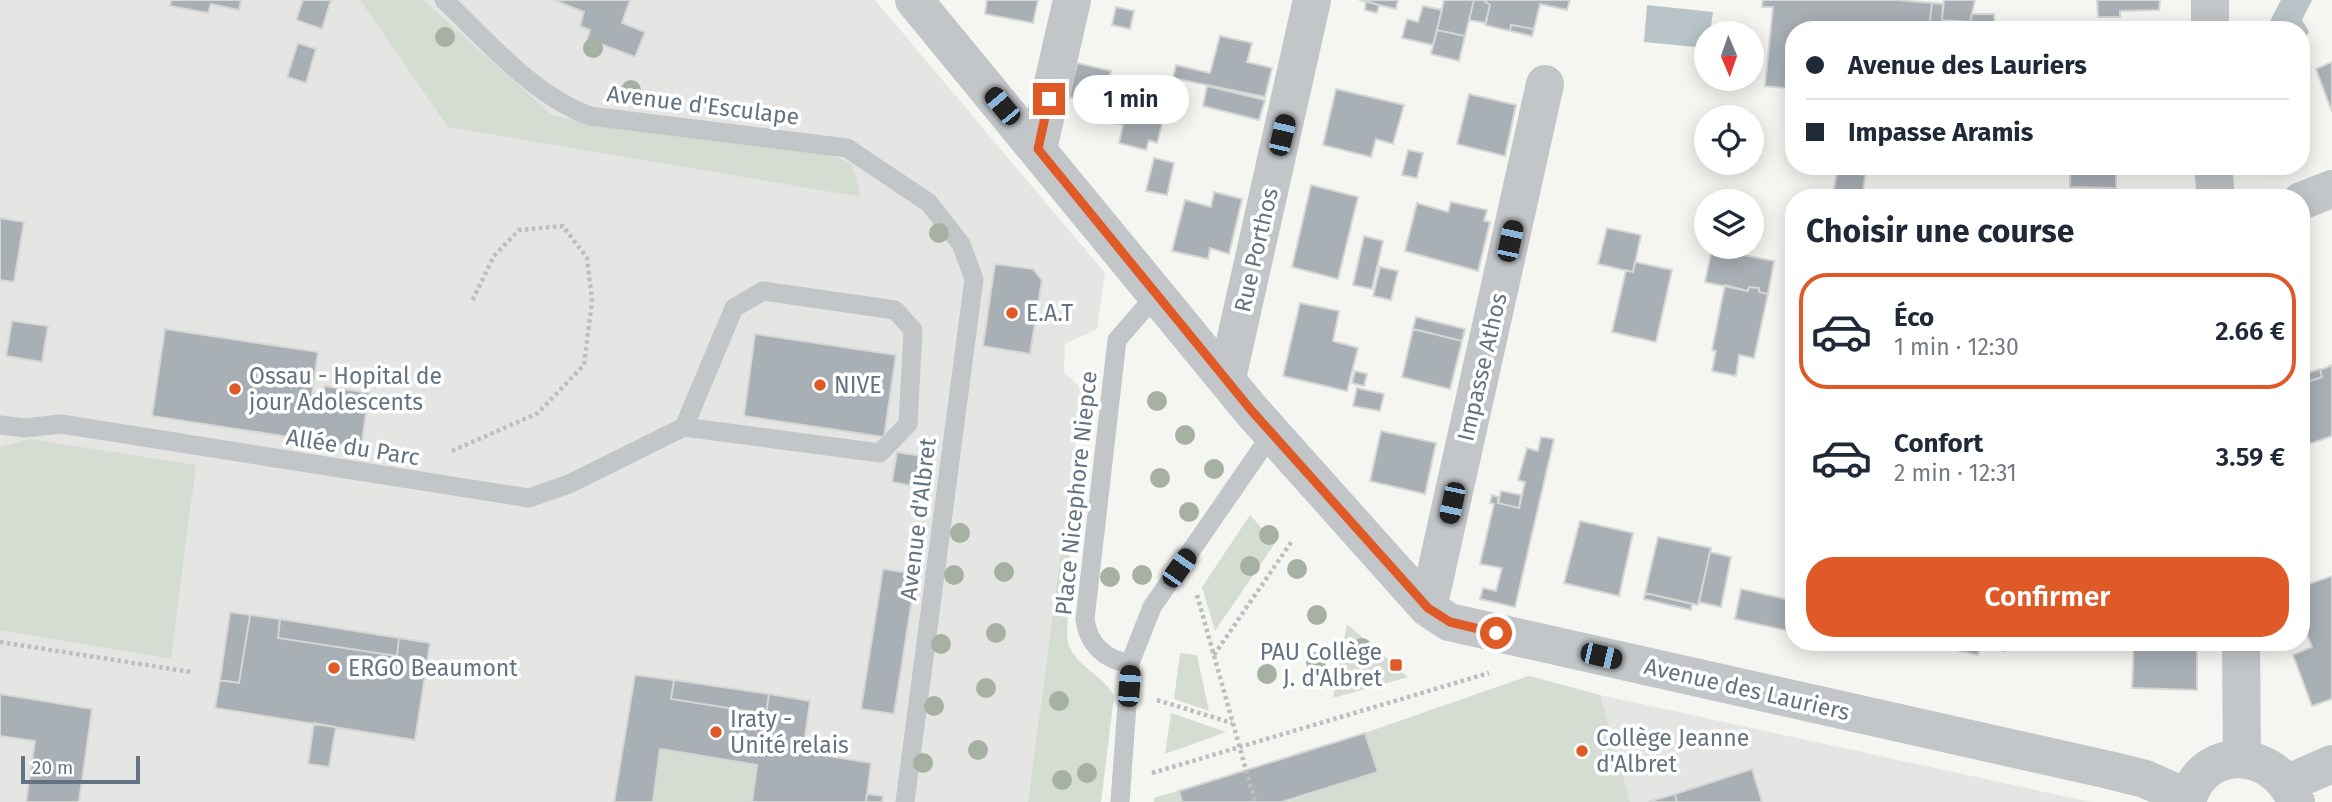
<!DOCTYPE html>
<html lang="fr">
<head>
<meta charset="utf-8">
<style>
  body { margin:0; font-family:"Fira Sans",sans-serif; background:#f6f6f7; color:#1f2937; height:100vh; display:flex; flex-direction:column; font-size:26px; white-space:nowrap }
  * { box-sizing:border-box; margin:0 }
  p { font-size:23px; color:#747a83 }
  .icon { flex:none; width:38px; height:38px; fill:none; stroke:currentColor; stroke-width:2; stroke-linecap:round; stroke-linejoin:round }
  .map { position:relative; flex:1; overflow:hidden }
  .details { position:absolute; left:1785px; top:189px; width:525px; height:462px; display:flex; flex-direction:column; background:#fff; border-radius:28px; box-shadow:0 4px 18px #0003 }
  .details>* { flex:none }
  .top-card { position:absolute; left:1785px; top:21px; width:525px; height:154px; border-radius:28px; box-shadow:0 4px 18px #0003; display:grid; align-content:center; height:154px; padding:0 21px; background:#fff }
  .needle { width:46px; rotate:178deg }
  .controls { position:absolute; left:1694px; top:21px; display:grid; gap:14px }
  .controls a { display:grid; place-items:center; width:70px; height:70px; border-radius:50%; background:#fff; box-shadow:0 4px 18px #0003; font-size:35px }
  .scale { position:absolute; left:21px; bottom:18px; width:119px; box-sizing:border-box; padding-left:7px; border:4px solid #647381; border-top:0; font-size:19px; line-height:24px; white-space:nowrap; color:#647381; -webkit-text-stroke:5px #fff; paint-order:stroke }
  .end { position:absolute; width:32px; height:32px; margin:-16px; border:9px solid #df5a27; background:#fff; box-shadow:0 0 0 4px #fff }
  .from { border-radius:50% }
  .bubble { position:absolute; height:49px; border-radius:24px; background:#fff; box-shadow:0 4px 18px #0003; font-size:23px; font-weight:600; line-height:49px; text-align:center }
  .car { position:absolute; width:21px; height:42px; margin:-21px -10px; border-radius:9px; box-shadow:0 0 5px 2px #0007; background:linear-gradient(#222 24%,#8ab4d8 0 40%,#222 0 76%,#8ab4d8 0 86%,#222 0) }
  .top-card b { display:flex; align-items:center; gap:24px; height:66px; font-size:26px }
  .top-card b+b { border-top:2px solid #e0e1e3 }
  .top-card i { width:18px; height:18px; background:#1f2937 }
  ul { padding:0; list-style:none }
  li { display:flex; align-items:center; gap:21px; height:116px; margin:0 14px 10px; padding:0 7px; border:4px solid transparent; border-radius:28px }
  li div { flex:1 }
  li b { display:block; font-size:26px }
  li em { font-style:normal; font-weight:600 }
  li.active { border-color:#df5a27 }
  li>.icon { width:63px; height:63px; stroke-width:1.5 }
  h2 { padding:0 21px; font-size:32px; line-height:84px }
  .primary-button { display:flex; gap:14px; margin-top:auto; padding:14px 21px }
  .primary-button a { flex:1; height:80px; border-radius:28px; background:#df5a27; color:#fff; font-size:28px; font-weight:600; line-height:80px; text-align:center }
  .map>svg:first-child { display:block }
  .built { fill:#e5e6e4 }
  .green { fill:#d5dcd2 }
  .water { fill:#b9c4c8 }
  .building { fill:#a8afb5; stroke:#d6d6d4; stroke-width:2 }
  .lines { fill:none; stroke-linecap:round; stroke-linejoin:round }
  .path { stroke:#bcbec0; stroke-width:4.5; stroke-dasharray:3.5 3.5; stroke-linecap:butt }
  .service { stroke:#c2c6c9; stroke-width:19 }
  .minor { stroke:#c2c6c9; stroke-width:38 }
  .tree { fill:#a6b1a3 }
  .route { stroke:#df5a27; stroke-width:9 }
  .poi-dot { fill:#df5a27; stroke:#fff; stroke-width:2.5 }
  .labels { text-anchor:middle; stroke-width:7; stroke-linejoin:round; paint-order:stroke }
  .street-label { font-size:23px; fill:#647381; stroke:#fff }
  .poi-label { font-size:23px; fill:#647381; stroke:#fff; text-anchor:start }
</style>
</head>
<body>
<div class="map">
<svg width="2332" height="802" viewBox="0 0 2332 802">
  <rect width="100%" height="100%" fill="#f5f5f1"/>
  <path class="built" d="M0 0H875L1105 273 1097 329 1065 344 1064 372 1083 390 1028 802H0Z
    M1529 676 1600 695 2091 802H1154V798L1365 733Z"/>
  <path class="green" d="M360 0H423L553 116 829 154 852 164 861 197 448 127Z
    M29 439 196 465 171 659 0 630V447Z
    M1250 515 1275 543 1215 631 1202 587Z
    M1063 536 1070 541 1067 639C1073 667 1101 672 1114 696L1101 802H1028Z
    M1347 624 1408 677 1333 698Z
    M1180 653 1197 655 1209 711 1174 699Z
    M1529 676 1600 695 1630 802H1288L1378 772 1365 733Z
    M1171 713 1226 732 1165 754Z
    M660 749 757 765 752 802H653Z
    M1179 791 1182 802H1154V798Z"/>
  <path class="water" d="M2281 0H2312L2302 20 2309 32 2302 42 2301 30H2278L2268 25Z
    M1647 5 1713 12 1710 33H1706V48L1644 42Z"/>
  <path class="building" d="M171 0H241L239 10 211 4 208 13 170 6Z
    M303 0H331L322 29 296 20Z
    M554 0H630L622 23 645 32 635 57 587 39 590 30 580 26 584 12Z
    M987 0H1038L1033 23 985 14Z
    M1359 0H1398L1396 9Z
    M1444 0H1474L1465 36 1437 30Z
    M1474 0H1483L1490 5 1486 23 1469 20Z
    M1483 0H1570L1567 10 1540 4 1534 29 1511 25 1510 31 1485 25 1490 5Z
    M1763 0H1897L1932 3 1929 30H1794V89L1765 86 1773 7H1762Z
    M1944 0H1975L1970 22 1942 20Z
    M2097 0H2160L2159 10 2120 11V17H2098Z
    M1366 1 1379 5 1377 13 1365 10Z
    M1932 3 1943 4 1942 20 1970 22 1968 30H1929Z
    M1423 6 1442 10 1433 45 1402 38 1407 19 1418 22Z
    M1116 7 1134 11 1130 29 1112 25Z
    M1972 14H1994L1995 30H1968Z
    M1511 25 1534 29 1532 36 1510 31Z
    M1437 30 1465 36 1459 61 1431 54Z
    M1220 36 1252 43 1247 62 1272 68 1265 97 1173 78 1176 65 1210 73Z
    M298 43 316 49 306 83 287 77Z
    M2332 62V112L2316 69Z
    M1077 63 1111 71 1107 85 1159 97 1158 103 1167 106 1157 143 1149 140 1146 150 1119 143 1123 125 1099 119 1103 105 1069 97Z
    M1207 86 1265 100 1259 120 1203 106Z
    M1336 89 1404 105 1393 144 1376 139 1371 157 1323 145Z
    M1469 94 1516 105 1505 156 1457 144Z
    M1408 150 1423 153 1417 178 1402 175Z
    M1154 158 1174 163 1167 195 1146 191Z
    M2070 166H2116V188L2070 187Z
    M1838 169 1865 175 1863 190 1903 198H1832Z
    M1311 185 1358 197 1338 279 1292 267Z
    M1214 192 1242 199 1229 254 1210 248 1208 259 1172 251 1185 200 1211 207Z
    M1451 202 1487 210 1484 221 1490 222 1478 271 1405 251 1417 203 1448 212Z
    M0 218 24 222 14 282 0 280Z
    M1607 228 1641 235 1633 272 1598 264Z
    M1364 236 1383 241 1372 289 1353 285Z
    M1712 249 1774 261 1768 294 1759 292V288L1749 287 1748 291 1705 282Z
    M1635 262 1672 270 1656 342 1612 332 1626 270 1633 272Z
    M995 264 1033 269 1042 280 1030 354 983 346Z
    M1380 267 1398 271 1391 300 1373 296Z
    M1725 285 1748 291 1749 287 1759 288V292L1768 294 1754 358 1739 355 1736 376 1712 371 1716 351 1712 350Z
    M1300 303 1339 311 1333 341 1358 348 1347 391 1283 376Z
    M1416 317 1465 329 1462 341 1413 329Z
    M12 321 48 326 42 362 6 356Z
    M165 329 318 352 312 396 322 398 325 386 369 393 361 448 152 416Z
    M1413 329 1462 341 1450 389 1402 377Z
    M755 334 896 355 884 437 744 416Z
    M2332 365V436L2309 444 2301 422V384L2322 377 2320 370Z
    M2320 369 2322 377 2301 384V375Z
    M1355 371 1367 374 1364 386 1352 383Z
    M1357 388 1384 394 1380 411 1353 406Z
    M1381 431 1436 443 1425 494 1370 481Z
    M1541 437 1554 439 1515 607 1480 599 1483 588 1496 591 1502 568 1480 564 1494 504 1490 503 1492 495 1498 497V503L1519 508 1525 482 1518 480 1527 448 1538 451Z
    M897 452 933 458 928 489 892 482Z
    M1501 491 1521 495 1519 508 1498 503Z
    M1580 521 1633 533 1619 596 1564 583Z
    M1658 537 1711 548 1698 605 1645 593Z
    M1710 552 1731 557 1721 607 1699 602Z
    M883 569 916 574 894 714 861 709Z
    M2332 576V699L2312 706 2293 655 2312 647 2301 618V587Z
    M1741 589 1794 601V632L1735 619Z
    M1645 593 1692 604 1691 610 1644 599Z
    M230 612 250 615 239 683 220 680Z
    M250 615 280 619 278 638 397 656 399 638 430 643 415 740 215 708 220 680 239 683Z
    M280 619 399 638 397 656 278 638Z
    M1943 642H2007L2005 651 1980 646 1978 655 1942 647Z
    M2134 642H2197V690L2132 688Z
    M635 675 674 680 671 699 766 714 769 694 810 701 803 752 871 763 866 802H752L757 765 660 749 653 802H614Z
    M674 680 769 694 766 714 671 699Z
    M0 694 92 709 79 802H26L35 741 0 736Z
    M314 723 336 727 329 767 308 764Z
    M1365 733 1378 772 1282 802H1182L1179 791Z
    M1752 769 1762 802H1677L1675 794Z
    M867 794 883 796 882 802H866Z
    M1675 794 1677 802H1648Z"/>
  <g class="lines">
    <path class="path" d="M452 451 538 413 584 365 592 301 587 258 563 226 519 230 494 256 471 303
      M1197 595 1255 802
      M0 642 191 672
      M1214 655 1292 541
      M1157 700 1232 723
      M1152 773 1489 673"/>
    <path class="service" d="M444 0C489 42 532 95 590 116L847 148 929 203 961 244 974 279 905 802
      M0 425 25 428 61 424 529 498 569 484 684 427 880 453 908 424 913 330 895 310 763 291 734 308 684 427
      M1130 663C1106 661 1088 644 1085 619L1117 340 1156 295
      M1120 802 1130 663 1152 607 1273 432"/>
    <path class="minor" d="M914 0 1251 410 1428 608 1449 622 2109 770 2145 779 2188 798
      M2210 0V30
      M1038 149 1072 0
      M2213 166 2216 198
      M2301 201 2332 189
      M1227 378 1312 0
      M1428 608 1545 84
      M2241 642 2242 759
      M2288 783 2332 764
      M2187 802C2202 743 2275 747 2296 802"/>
  </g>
  <g class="tree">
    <circle cx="445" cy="37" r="10"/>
    <circle cx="593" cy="48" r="10"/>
    <circle cx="631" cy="90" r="10"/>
    <circle cx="939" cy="233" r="10"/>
    <circle cx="1157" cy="401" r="10"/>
    <circle cx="1185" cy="435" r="10"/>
    <circle cx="1214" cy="469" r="10"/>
    <circle cx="1160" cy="478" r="10"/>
    <circle cx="1189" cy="512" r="10"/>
    <circle cx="960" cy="533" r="10"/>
    <circle cx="1269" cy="535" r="10"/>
    <circle cx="1250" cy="566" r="10"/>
    <circle cx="1297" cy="569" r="10"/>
    <circle cx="1004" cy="572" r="10"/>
    <circle cx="954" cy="575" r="10"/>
    <circle cx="1142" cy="575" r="10"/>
    <circle cx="1110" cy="577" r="10"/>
    <circle cx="1317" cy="615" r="10"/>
    <circle cx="996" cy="633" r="10"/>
    <circle cx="941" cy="644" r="10"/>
    <circle cx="1362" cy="648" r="10"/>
    <circle cx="1316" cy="662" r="10"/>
    <circle cx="1267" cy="674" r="10"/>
    <circle cx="986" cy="688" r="10"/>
    <circle cx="1059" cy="701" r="10"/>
    <circle cx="934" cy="706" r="10"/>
    <circle cx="978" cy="750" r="10"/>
    <circle cx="923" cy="763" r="10"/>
    <circle cx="1087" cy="773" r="10"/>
    <circle cx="1062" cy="780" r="10"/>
  </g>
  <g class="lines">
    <path class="route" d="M1049 99 1038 149 1251 410 1428 608 1450 622 1496 633"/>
  </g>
  <g class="poi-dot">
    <circle cx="1012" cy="313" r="7"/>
    <circle cx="820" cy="385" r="7"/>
    <circle cx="235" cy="389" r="7"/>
    <rect x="1389" y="658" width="14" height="14" rx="3.5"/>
    <circle cx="334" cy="668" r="7"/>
    <circle cx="716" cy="732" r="7"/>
    <circle cx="1582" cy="751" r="7"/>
  </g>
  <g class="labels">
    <g class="street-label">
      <text transform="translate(703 105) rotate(7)" y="8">Avenue d'Esculape</text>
      <text transform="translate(1256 250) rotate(-77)" y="8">Rue Porthos</text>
      <text transform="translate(1482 367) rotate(-77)" y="8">Impasse Athos</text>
      <text transform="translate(353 447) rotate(9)" y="8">Allée du Parc</text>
      <text transform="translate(1076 493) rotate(-84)" y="8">Place Nicephore Niepce</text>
      <text transform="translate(918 519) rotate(-83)" y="8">Avenue d'Albret</text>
      <text transform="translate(1747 689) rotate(13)" y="8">Avenue des Lauriers</text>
    </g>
    <g class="poi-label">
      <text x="1026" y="321">E.A.T</text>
      <text x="249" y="384">Ossau - Hopital de<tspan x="249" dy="26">jour Adolescents</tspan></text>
      <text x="834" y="393">NIVE</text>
      <text x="1382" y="660" text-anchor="end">PAU Collège<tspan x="1382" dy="26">J. d'Albret</tspan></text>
      <text x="348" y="676">ERGO Beaumont</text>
      <text x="730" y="727">Iraty -<tspan x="730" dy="26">Unité relais</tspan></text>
      <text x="1596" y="746">Collège Jeanne<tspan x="1596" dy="26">d'Albret</tspan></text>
    </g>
  </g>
</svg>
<div class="controls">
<a><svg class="needle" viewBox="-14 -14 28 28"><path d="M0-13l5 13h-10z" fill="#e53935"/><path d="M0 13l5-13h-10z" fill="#747a83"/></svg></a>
<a><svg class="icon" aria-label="locate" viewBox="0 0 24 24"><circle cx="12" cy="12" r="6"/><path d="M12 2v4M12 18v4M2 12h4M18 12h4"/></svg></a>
<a><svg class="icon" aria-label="layers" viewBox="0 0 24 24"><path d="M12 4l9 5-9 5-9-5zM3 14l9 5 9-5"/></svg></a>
</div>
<div class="scale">20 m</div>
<i class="end from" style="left:1496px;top:633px"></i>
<i class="end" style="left:1049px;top:99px"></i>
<div class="bubble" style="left:1073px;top:75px;width:116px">1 min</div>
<i class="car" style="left:1002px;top:106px;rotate:320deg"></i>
<i class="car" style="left:1282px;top:135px;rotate:13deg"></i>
<i class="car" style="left:1510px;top:241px;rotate:12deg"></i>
<i class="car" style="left:1452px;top:503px;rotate:192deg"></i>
<i class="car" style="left:1179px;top:568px;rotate:35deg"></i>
<i class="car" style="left:1601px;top:656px;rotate:103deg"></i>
<i class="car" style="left:1129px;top:686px;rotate:4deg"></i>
<div class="top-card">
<b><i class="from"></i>Avenue des Lauriers</b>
<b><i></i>Impasse Aramis</b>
</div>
<section class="details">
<h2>Choisir une course</h2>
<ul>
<li class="active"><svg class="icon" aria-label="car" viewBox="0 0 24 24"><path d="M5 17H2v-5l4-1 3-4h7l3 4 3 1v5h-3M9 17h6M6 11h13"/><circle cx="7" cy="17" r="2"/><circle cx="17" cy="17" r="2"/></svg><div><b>Éco</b><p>1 min · 12:30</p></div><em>2.66 €</em></li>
<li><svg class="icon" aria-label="car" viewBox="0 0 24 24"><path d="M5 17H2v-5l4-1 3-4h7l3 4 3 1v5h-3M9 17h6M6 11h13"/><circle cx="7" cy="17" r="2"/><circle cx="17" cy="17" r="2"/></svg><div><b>Confort</b><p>2 min · 12:31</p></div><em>3.59 €</em></li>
</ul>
<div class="primary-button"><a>Confirmer</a></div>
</section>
</div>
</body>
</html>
